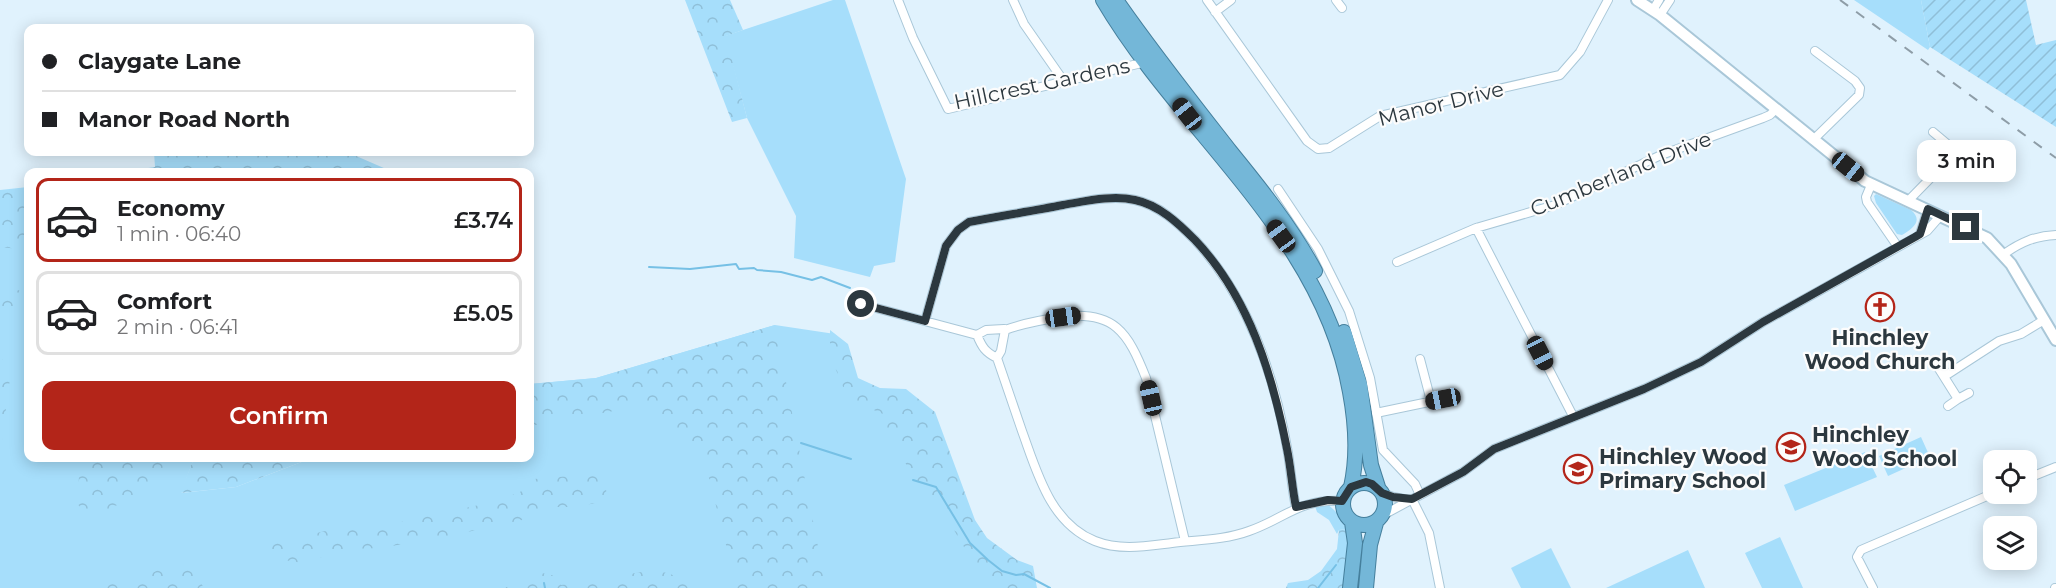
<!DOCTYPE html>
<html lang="en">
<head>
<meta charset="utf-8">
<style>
  body { margin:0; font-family:Montserrat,sans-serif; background:#f2f2f2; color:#202124; height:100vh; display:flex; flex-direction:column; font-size:22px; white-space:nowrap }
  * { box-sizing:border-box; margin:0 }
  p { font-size:20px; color:#757577 }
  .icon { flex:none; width:33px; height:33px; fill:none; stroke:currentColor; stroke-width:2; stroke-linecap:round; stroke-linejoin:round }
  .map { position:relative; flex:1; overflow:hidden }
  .sheet { position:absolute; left:24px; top:168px; width:510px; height:294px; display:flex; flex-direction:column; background:#fff; border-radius:12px; box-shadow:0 3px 15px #0003 }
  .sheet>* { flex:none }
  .guide { position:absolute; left:24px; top:24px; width:510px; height:132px; border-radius:12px; box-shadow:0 3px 15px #0003; display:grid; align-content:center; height:132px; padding:0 18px; background:#fff }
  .buttons { position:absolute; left:1983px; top:450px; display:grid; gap:12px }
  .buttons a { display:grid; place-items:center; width:54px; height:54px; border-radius:12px; background:#fff; box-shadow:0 3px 15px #0003; font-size:30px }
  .end { position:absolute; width:27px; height:27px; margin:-14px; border:8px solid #2c383f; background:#fff; box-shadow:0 0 0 3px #fff }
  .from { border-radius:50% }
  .bubble { position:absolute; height:42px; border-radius:12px; background:#fff; box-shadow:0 3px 15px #0003; font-size:20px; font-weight:600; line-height:42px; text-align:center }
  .car { position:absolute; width:18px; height:36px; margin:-18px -9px; border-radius:8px; box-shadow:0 0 4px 2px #0007; background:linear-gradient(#222 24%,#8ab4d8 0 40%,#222 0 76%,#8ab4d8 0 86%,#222 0) }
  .guide b { display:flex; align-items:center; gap:21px; height:57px; font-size:22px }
  .guide b+b { border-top:2px solid #e0e0e0 }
  .guide i { width:15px; height:15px; background:#202124 }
  ul { padding:10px 0 0; list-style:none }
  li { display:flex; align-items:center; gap:18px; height:84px; margin:0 12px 9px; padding:0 6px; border:3px solid #e0e0e0; border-radius:12px }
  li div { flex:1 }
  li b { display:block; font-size:22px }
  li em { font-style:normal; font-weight:600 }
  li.selected { border-color:#b32519 }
  li>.icon { width:54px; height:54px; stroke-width:1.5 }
  .button { display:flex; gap:12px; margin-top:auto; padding:12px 18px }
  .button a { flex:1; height:69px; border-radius:12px; background:#b32519; color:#fff; font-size:24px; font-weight:600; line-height:69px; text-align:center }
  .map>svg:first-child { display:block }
  .green { fill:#a6defb }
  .forest { fill:url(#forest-crowns) }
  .garden { fill:url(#garden-furrows) }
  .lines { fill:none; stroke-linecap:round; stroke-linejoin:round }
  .stream { stroke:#76c0e5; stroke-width:2 }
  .minor-casing { stroke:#a9c7d8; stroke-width:10 }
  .tertiary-casing { stroke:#a9c7d8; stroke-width:14 }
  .trunk-casing { stroke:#457f9c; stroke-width:16 }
  .minor { stroke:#fff; stroke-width:8 }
  .tertiary { stroke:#fff; stroke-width:10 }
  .trunk { stroke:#74b7d8; stroke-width:14 }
  .rail { stroke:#8e9da7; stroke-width:2; stroke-dasharray:10 10; stroke-linecap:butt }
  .route { stroke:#2c383f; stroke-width:8 }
  .labels { text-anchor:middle; stroke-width:4.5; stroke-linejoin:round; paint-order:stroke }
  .street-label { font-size:21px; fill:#2c383f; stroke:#fcfcfc }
  .poi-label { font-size:21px; font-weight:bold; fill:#2c383f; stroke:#fcfcfc; text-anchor:start }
</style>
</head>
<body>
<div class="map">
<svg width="2056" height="588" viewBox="0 0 2056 588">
  <defs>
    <pattern id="forest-crowns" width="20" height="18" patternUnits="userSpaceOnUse" patternTransform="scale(1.5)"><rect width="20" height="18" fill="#a6defb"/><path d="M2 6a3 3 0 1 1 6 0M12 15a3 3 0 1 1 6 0" fill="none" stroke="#8fbfd8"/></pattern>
    <pattern id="garden-furrows" width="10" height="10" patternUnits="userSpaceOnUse" patternTransform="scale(1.5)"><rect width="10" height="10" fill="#a6defb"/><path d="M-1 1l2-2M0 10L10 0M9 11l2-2" fill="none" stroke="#8fbfd8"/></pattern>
  </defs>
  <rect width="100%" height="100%" fill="#e0f2fd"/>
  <path class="green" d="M833 0H845L906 179 895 262 874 266 870 277 794 258 796 216 747 118 725 36Z
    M1854 0H1921L1930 47 1928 50Z
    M1876 194 1911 210C1924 221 1912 229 1902 235L1897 234 1876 203 1874 196Z
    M0 230 28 231V458H194L181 493 236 487 312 458H530V384L596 378 775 325 835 334 843 382 925 406 969 545 1016 588H0Z
    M1921 437 1930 457 1888 476 1879 456Z
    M1865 452 1877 477 1795 511 1784 485Z
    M1327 504C1336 511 1343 518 1346 529L1339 530 1337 534 1329 520 1317 512 1315 506Z
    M1780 537 1803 588H1762L1745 553Z
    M1551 548 1571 588H1521L1511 568Z
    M1688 550 1705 588H1606Z"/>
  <path class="forest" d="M685 0H730L743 30 726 36 747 118 732 122Z
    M154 152H347L393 172H121L155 167Z
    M28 187V250L0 247V190Z
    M22 290 28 291V306H0L1 301 9 291Z
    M775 325 826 588H737L702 451 665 420 653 404 530 426V384L596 378Z
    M830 330 848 344 858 378 880 388 906 389 935 412 975 520 987 538 1017 560 1033 566 1037 588H990L985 577 964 547 941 508 932 504 927 489 909 474 900 445 883 440V414L848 399 830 355Z
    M0 359 12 363 2 440H0Z
    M74 458H165L160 478 151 487 145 501 113 506 106 515 83 514 78 504 79 473Z
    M194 458H312L236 487 180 493Z
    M593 474 605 476 607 501 574 507H551L533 510 522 520 458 534 381 548 347 549 303 563 258 556 259 546 352 525 392 524 479 505 519 493 534 479Z
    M1346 529C1350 548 1349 570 1342 588H1286L1288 583 1308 580 1321 571 1337 549 1339 530Z
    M163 568H198L202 585 205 588H94L120 578 142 577Z
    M648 571C665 571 678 574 689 588H504L542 573 560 577 561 585Z"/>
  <path class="garden" d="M1921 0H2026L2036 45 2056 40V127L1930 47Z"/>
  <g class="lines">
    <path class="stream" d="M649 267 690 269 736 264 739 269 754 268 757 270 781 272 812 280 821 277 850 288
      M801 443 851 459
      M913 480 936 487 970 543 988 560 1002 571 1016 575 1024 574 1050 588
      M544 583 545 588
      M1318 588 1336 565"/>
    <g class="minor-casing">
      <path id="minor" d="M898 0 913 38 948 109 1146 62
        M1013 0 1024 24 1063 80
        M1207 0 1307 141 1318 149 1329 148 1380 116 1560 75 1580 52 1608 0
        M1336 0 1342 8
        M1653 10 1659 0
        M1215 12 1231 0
        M1660 15 1670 0
        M1933 132 1970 163
        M1813 140 1859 95 1860 88 1855 81 1815 51
        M1871 185 1866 197 1867 202 1898 247
        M1278 189 1318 249 1349 311 1370 378 1383 450 1415 484 1420 495
        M1909 200 1956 152
        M1476 228 1573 416
        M1920 234 1928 209
        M2004 254C2021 242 2035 236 2056 235
        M1397 262 1476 228 1555 205 1661 155 1763 118 1770 115 1776 109
        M861 304 977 335 986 330 1004 329 1005 330 1001 351 997 358C985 352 982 347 977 335
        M925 321 946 246 958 230 969 222C1001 216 1032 211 1063 205 1087 201 1112 195 1135 200 1159 205 1178 223 1195 240 1249 298 1275 377 1288 453 1291 471 1292 490 1296 507
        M1005 330C1024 323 1041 320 1061 317 1114 310 1128 332 1146 378L1185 541
        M997 358C1005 382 1014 407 1022 431 1037 472 1050 523 1095 541 1120 551 1147 546 1172 543 1197 540 1225 540 1249 531 1286 518 1298 499 1342 501
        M1420 359 1431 401
        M1936 364 1958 399 1969 393
        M1945 376 1999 341 2021 334 2044 320
        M1948 406 1958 399
        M1376 413 1443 399
        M2026 479 2056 467
        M1382 493 1393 497 1409 500
        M1412 499 1429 533 1440 588
        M1383 515 1463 472 1494 449 1644 389 1701 362 1763 322 1927 231 1941 215
        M1873 588 1857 557 1861 550 1994 493
        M2055 588H2056"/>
    </g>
    <g class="tertiary-casing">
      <path id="tertiary" d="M1637 0 1660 15 1865 181 1987 238 2011 264 2056 340"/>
    </g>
    <g class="trunk-casing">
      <path id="trunk" d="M1103 0C1181 133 1322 233 1350 392 1356 424 1358 456 1351 487
        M1116 0C1152 52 1191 101 1230 151 1261 189 1292 228 1315 271
        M1344 332 1360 385 1371 465 1378 487
        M1343 504a21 21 0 1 1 42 0a21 21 0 1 1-42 0Z
        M1350 588 1355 543 1352 522
        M1366 588 1370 545 1376 523"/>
    </g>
    <use href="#minor" class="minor"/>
    <use href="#tertiary" class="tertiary"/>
    <use href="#trunk" class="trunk"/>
    <path class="rail" d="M1840 0 2056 158"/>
  </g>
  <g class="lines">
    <path class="route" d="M861 304 925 321 946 246 958 230 969 222C1001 216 1032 211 1063 205 1087 201 1112 195 1135 200 1159 205 1178 223 1195 240 1249 297 1272 373 1287 449 1291 468 1292 488 1296 507L1328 500 1342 501 1351 487 1366 482 1372 484 1382 493 1393 497 1412 499 1463 472 1494 449 1644 389 1701 362 1763 322 1915 237 1920 234 1928 209 1966 227"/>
  </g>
  <defs>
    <g id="church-ring" transform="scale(1.5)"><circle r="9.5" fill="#fcfcfc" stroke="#b32519" stroke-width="1.5"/><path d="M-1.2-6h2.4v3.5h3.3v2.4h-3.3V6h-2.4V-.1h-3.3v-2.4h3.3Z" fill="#b32519"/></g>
    <g id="school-ring" transform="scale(1.5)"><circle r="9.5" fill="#fcfcfc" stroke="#b32519" stroke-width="1.5"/><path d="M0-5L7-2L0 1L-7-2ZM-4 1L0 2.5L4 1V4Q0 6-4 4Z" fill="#b32519"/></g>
  </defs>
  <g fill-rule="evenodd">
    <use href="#church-ring" x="1880" y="307"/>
    <use href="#school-ring" x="1791" y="447"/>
    <use href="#school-ring" x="1578" y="469"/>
  </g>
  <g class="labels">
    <g class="street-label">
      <text transform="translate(1042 84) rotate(-12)" y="7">Hillcrest Gardens</text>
      <text transform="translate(1441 104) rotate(-14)" y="7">Manor Drive</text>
      <text transform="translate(1621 174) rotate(-22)" y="7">Cumberland Drive</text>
    </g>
    <g class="poi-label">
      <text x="1880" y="345" text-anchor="middle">Hinchley<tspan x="1880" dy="24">Wood Church</tspan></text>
      <text x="1812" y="442">Hinchley<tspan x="1812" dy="24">Wood School</tspan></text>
      <text x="1599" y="464">Hinchley Wood<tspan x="1599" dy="24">Primary School</tspan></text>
    </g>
  </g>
</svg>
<div class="buttons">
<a><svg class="icon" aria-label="locate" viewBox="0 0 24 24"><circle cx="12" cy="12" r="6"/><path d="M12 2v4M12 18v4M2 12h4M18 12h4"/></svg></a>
<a><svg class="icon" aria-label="layers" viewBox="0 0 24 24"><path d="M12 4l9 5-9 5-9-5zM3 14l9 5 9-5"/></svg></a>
</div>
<i class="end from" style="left:861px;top:304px"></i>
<i class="end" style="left:1966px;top:227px"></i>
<div class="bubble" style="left:1917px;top:140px;width:99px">3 min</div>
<i class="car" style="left:1187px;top:114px;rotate:322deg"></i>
<i class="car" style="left:1848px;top:167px;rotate:129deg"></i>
<i class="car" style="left:1281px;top:236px;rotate:324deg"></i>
<i class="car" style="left:1063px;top:317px;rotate:82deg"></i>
<i class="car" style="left:1540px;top:353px;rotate:153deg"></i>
<i class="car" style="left:1151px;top:398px;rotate:347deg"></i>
<i class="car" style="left:1443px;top:399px;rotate:259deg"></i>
<div class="guide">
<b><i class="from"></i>Claygate Lane</b>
<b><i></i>Manor Road North</b>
</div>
<section class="sheet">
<ul>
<li class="selected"><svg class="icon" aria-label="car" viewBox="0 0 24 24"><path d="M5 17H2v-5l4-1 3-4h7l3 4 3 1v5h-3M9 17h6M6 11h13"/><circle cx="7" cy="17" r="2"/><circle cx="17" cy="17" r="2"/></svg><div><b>Economy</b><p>1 min · 06:40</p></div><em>£3.74</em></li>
<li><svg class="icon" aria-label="car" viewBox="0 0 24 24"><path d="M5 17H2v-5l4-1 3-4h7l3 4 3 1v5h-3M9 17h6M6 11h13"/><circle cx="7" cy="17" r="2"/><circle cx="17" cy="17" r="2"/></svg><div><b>Comfort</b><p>2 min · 06:41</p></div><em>£5.05</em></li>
</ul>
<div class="button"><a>Confirm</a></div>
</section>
</div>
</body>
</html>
